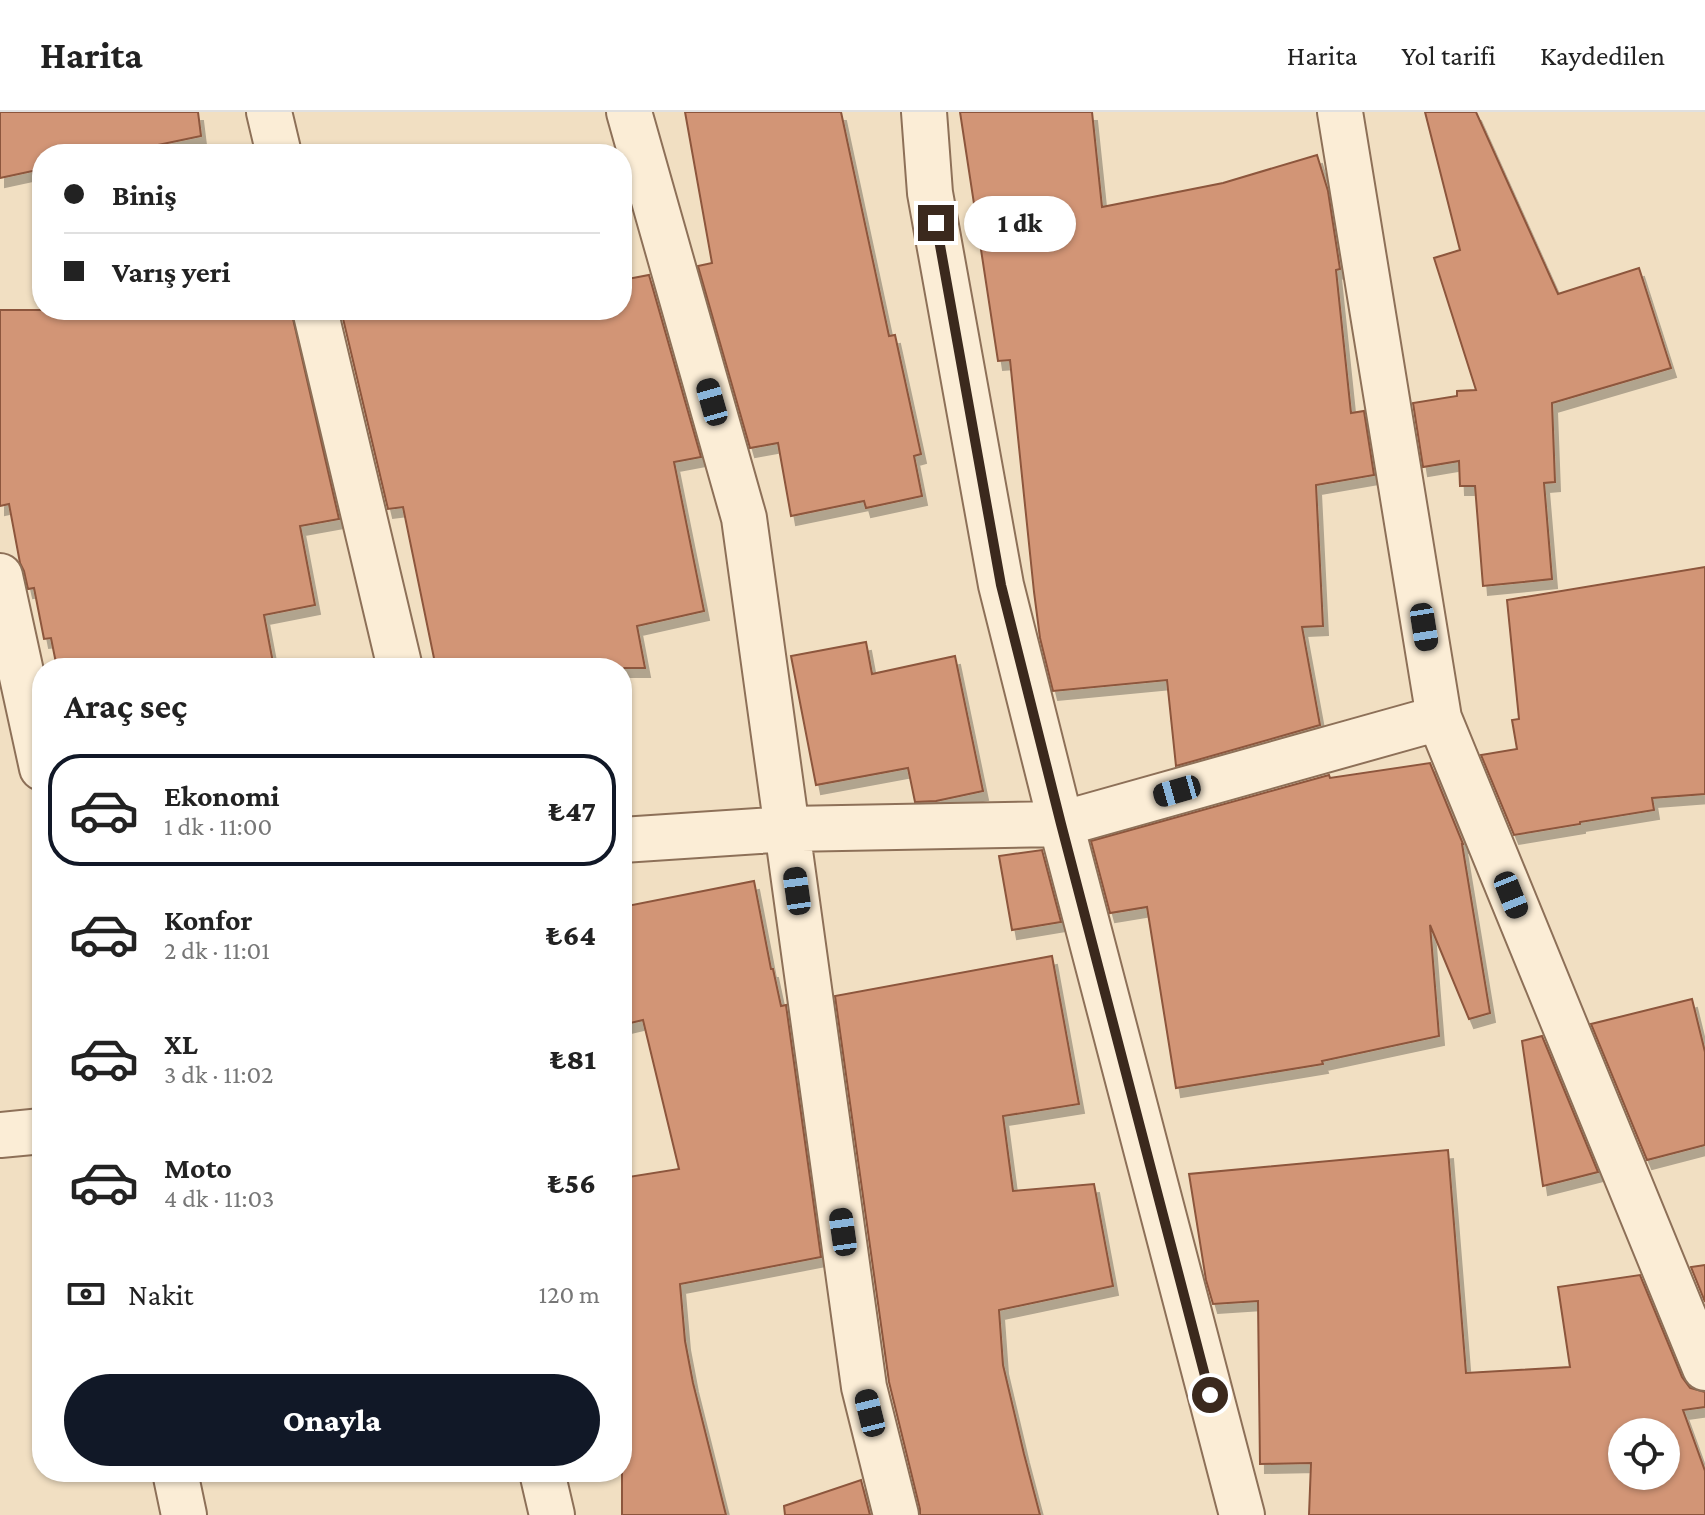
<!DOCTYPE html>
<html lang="tr">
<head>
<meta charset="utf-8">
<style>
  body { margin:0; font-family:"Crimson Pro",serif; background:#f2f2f2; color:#222; height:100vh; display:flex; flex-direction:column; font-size:30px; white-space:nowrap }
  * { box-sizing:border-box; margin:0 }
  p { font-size:26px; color:#767676 }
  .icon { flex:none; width:44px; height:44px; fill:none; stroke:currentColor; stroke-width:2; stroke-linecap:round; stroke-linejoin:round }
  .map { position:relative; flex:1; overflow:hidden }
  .drawer { position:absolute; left:32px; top:546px; width:600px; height:824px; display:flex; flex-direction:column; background:#fff; border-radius:32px; box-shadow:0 2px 6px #0004 }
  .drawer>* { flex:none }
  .banner { position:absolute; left:32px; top:32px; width:600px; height:176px; border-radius:32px; box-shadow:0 2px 6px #0004; display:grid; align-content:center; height:176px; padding:0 32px; background:#fff }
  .controls { position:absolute; left:1608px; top:1306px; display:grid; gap:16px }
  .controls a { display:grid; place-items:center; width:72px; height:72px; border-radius:50%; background:#fff; box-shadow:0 2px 6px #0004; font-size:40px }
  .end { position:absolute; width:36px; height:36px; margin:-18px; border:10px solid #3b291d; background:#fff; box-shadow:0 0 0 4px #fff }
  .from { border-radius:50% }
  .bubble { position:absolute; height:56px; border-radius:28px; background:#fff; box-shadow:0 2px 6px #0004; font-size:26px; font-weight:800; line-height:56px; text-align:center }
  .car { position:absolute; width:24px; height:48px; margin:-24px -12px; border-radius:10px; box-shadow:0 0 6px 2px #0007; background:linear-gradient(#222 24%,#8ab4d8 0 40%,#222 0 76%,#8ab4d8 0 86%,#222 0) }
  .banner b { display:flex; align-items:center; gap:28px; height:76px; font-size:30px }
  .banner b+b { border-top:2px solid #e0e0e0 }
  .banner i { width:20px; height:20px; background:#222 }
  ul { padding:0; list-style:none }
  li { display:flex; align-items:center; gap:24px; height:112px; margin:0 16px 12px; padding:0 16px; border:4px solid transparent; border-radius:32px }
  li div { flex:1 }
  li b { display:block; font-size:30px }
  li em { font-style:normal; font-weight:800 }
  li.active { border-color:#111827 }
  li>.icon { width:72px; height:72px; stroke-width:1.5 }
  h2 { padding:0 32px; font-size:36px; line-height:96px }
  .pay { display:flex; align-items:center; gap:20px; height:88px; padding:0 32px; font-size:30px }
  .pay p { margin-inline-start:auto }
  .cta { display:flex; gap:16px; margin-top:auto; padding:16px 32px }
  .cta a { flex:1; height:92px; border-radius:48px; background:#111827; color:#fff; font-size:32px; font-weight:800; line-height:92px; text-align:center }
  header { display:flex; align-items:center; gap:48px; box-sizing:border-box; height:112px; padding:0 40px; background:#fff; border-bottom:2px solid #e0e0e0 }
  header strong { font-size:38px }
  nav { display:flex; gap:44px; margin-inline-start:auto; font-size:28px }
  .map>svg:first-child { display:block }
  .building { fill:#d29576; stroke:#8d563c; stroke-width:2; fill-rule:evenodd; filter:url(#shadow) }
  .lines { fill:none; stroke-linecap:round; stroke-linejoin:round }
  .minor-casing { stroke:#8d7058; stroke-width:48 }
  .minor { stroke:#fbedd6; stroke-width:44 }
  .route { stroke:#3b291d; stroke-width:10 }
</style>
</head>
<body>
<header>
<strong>Harita</strong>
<nav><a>Harita</a><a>Yol tarifi</a><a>Kaydedilen</a></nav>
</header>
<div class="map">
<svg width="1705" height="1403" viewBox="0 0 1705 1403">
  <defs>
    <filter id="shadow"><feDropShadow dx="5" dy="9" stdDeviation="0" flood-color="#0004"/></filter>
  </defs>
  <rect width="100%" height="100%" fill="#f1dfc2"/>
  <path class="building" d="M0 0H198L201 24 115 42H42V57L0 66Z
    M685 0H841L889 224 895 223 921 342 914 344 922 384 866 396 864 389 791 404 778 331 750 336 698 154 712 151Z
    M960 0H1092L1102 95 1223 71 1317 43 1328 79 1340 157 1336 158 1351 301 1364 299 1374 363 1316 373 1323 514 1302 515 1320 613 1176 654 1167 568 1053 579 1040 526 1034 480 1010 248 998 249Z
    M1425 0H1476L1558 182 1639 156 1671 256 1552 291 1555 370 1544 371 1552 467 1483 474 1475 374H1460L1459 349 1423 355 1413 291 1457 284V279L1476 278 1434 146 1460 138Z
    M649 163 701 345 674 350 704 499 637 514 645 556H436L403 395 388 397 341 198H622V168Z
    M0 198H291L339 407 300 414 315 493 264 503 274 556H57L51 526 44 527 34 476 28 477 24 459 20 451 9 392 0 394Z
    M1705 455V682L1652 686 1654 698 1580 710V712L1514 723 1481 643 1517 637 1512 608 1519 607 1507 488Z
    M866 530 872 562 955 544 983 679 936 689 915 690 908 656 816 673 791 544Z
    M1430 651 1463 732H1462L1490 901 1469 907 1430 813 1439 924 1322 949 1323 952 1176 976 1147 795 1110 801 1091 729 1329 663 1330 666Z
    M1042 738 1061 810 1012 818 999 744Z
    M754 769 771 857H773L781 894 786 893 821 1145 680 1172 685 1229 693 1271 726 1403H622V1066L679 1057 643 908 622 913V795Z
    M1052 844 1079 992 1003 1004 1013 1079 1094 1072 1113 1174 999 1198 1003 1253 1024 1342 1040 1403H920V1397L889 1270 835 884Z
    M1692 887 1705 940V1033L1647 1048 1591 912Z
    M1542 924 1598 1060 1543 1074 1522 929Z
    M1448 1038 1466 1261 1570 1255 1558 1175 1640 1163 1682 1265 1690 1276 1705 1280V1295L1683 1298 1705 1359V1403H1309L1311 1351 1260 1352 1258 1189 1213 1192 1206 1168 1189 1062ZM1622 1320H1666V1364H1622Z
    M1705 1153V1190L1691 1155Z
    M861 1368 870 1403H785L784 1394Z"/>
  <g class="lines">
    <g class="minor-casing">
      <path id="minor" d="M269 0 279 42
        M629 0 744 406 864 1275 896 1403
        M1340 0 1439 606 1705 1256
        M315 198 400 556
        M0 464 42 656
        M622 728 788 717 1061 712 1001 473 930 81 924 0
        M0 1023 42 1019
        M175 1360 184 1403
        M542 1360 552 1403
        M1242 1403 1061 712 1439 606"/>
    </g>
    <use href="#minor" class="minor"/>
  </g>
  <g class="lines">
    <path class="route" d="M936 111 1001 473 1061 712 1210 1283"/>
  </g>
</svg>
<div class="controls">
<a><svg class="icon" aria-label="locate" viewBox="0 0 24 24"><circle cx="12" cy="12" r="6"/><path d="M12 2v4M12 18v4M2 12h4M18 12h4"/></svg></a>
</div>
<i class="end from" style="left:1210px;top:1283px"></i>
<i class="end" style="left:936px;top:111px"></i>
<div class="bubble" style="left:964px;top:84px;width:112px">1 dk</div>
<i class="car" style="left:712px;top:290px;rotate:344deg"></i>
<i class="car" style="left:1424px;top:515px;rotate:171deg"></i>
<i class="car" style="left:1177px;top:679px;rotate:254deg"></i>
<i class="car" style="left:797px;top:779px;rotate:352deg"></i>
<i class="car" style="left:1511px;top:783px;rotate:158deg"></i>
<i class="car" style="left:843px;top:1120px;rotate:352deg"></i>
<i class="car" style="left:870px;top:1301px;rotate:346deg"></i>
<div class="banner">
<b><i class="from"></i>Biniş</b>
<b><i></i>Varış yeri</b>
</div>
<section class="drawer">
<h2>Araç seç</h2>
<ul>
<li class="active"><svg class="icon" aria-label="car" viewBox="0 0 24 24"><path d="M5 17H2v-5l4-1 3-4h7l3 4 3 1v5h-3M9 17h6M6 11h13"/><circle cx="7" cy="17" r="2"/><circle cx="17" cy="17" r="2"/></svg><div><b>Ekonomi</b><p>1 dk · 11:00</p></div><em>₺47</em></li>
<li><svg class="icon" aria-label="car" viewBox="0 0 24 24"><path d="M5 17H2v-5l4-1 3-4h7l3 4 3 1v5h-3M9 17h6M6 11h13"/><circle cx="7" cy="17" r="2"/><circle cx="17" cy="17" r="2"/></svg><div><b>Konfor</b><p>2 dk · 11:01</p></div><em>₺64</em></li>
<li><svg class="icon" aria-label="car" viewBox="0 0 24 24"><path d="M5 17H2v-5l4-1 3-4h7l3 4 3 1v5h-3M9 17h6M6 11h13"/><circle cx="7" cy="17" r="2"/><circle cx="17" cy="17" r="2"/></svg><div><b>XL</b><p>3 dk · 11:02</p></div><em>₺81</em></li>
<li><svg class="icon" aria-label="car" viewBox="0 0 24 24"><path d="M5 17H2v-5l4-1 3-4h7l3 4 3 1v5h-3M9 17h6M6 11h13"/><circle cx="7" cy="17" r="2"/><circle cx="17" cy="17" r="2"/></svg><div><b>Moto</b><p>4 dk · 11:03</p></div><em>₺56</em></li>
</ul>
<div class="pay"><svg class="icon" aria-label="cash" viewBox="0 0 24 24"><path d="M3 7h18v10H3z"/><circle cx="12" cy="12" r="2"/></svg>Nakit<p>120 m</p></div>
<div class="cta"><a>Onayla</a></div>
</section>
</div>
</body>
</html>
